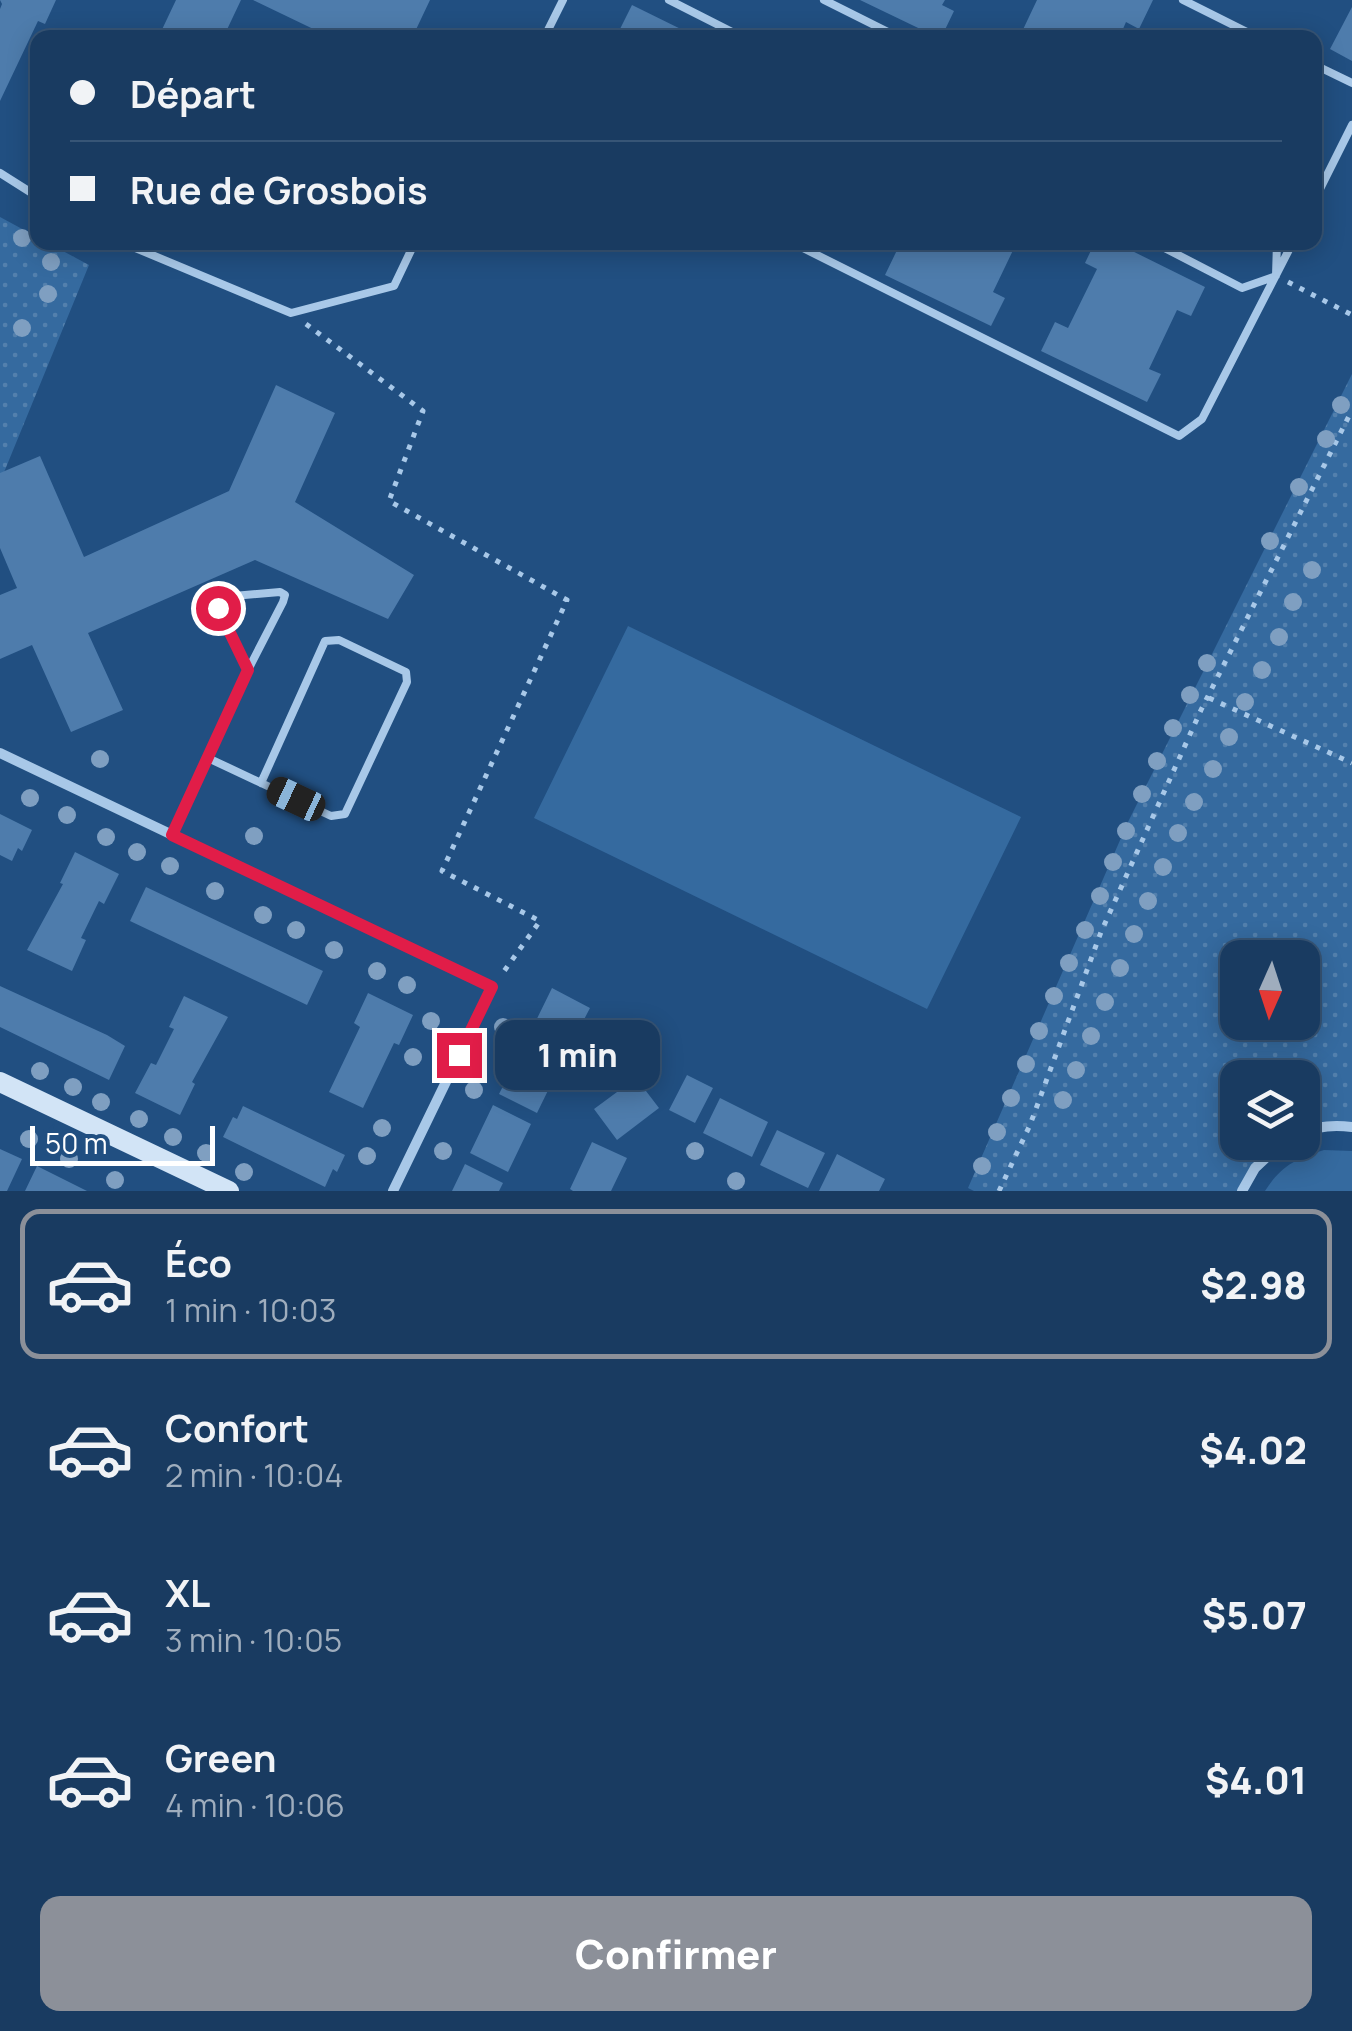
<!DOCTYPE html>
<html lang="fr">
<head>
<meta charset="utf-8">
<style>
  body { margin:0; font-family:Manrope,sans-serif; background:#224267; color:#f1f3f6; height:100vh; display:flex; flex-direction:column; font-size:38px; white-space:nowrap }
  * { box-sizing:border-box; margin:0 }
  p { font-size:32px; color:#9fadbd }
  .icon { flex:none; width:55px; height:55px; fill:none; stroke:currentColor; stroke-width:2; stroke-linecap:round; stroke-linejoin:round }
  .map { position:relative; height:1191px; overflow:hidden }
  .sheet { display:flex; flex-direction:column; background:#193b61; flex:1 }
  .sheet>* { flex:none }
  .banner { position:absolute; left:30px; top:30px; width:1292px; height:220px; border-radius:20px; box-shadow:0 5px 25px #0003,0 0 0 2px #375576; display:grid; align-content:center; height:220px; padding:0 40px; background:#193b61 }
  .needle { width:65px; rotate:183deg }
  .fabs { position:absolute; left:1220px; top:940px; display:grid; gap:20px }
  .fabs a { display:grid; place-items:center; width:100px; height:100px; border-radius:20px; background:#193b61; box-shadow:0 5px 25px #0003,0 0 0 2px #375576; font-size:50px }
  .scale { position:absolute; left:30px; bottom:25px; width:185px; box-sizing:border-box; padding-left:10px; border:5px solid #fff; border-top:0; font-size:28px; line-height:35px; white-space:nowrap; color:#fff; -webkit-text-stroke:8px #214f81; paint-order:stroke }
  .end { position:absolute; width:45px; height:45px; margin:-22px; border:12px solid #e11d48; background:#fff; box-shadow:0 0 0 5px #fff }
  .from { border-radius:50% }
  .bubble { position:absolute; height:70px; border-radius:20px; background:#193b61; box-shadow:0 5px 25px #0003,0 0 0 2px #375576; font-size:32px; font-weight:800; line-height:70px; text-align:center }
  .car { position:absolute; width:30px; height:60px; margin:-30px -15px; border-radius:12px; box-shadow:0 0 8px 2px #0007; background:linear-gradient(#222 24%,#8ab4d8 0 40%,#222 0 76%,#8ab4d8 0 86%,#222 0) }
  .banner b { display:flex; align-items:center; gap:35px; height:95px; font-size:38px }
  .banner b+b { border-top:2px solid #375576 }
  .banner i { width:25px; height:25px; background:#f1f3f6 }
  ul { padding:18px 0 0; list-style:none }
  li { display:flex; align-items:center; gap:30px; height:150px; margin:0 20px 15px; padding:0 20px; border:5px solid transparent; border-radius:20px }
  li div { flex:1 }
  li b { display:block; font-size:38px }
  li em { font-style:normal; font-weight:800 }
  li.current { border-color:#8c9099 }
  li>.icon { width:90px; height:90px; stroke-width:1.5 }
  .action { display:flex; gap:20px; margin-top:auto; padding:20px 40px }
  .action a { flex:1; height:115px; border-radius:20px; background:#8c9099; color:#fff; font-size:40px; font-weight:800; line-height:115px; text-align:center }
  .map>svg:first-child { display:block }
  .grass { fill:#356a9f }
  .park { fill:url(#park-dots); fill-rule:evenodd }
  .building { fill:#4e7cac }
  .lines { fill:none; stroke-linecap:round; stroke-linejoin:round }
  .path { stroke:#a8c8e8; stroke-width:5; stroke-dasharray:5 8; stroke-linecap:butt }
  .lane { stroke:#a8c8e8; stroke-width:8 }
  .street { stroke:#a8c8e8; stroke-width:10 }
  .secondary { stroke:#d2e4f6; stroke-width:20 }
  .tree { fill:#7f9fc1 }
  .route { stroke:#e11d48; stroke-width:12 }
</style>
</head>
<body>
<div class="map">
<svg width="1352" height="1191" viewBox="0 0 1352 1191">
  <defs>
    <pattern id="park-dots" width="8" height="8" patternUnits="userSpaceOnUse" patternTransform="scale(2.5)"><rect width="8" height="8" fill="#356a9f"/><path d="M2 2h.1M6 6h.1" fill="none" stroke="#5380ad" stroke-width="1.8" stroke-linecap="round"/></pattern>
  </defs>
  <rect width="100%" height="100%" fill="#214f81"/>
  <path class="grass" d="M628 626 1021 817 927 1009 534 818Z
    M1324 1150 1352 1151V1191H1265C1281 1166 1295 1159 1324 1150Z"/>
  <path class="park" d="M0 217 37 237 38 242 48 243 89 265 0 482Z
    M1352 374V1127L1303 1133 1302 1078H1238V1142L1283 1143 1242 1191H974L968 1188 1128 822ZM1238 958H1302V1022H1238Z"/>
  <path class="building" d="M0 0H56L45 24 38 21 0 101V9L2 4Z
    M176 0H241L223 38H158Z
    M253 0H430L412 38H332Z
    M860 0H945L942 5 954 11 941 38H939Z
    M1037 0H1153L1139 29 1126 22 1119 38H1019Z
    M632 5 699 38H627L618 33Z
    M1352 7V61L1330 49Z
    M917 242H1017L993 292 1005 298 991 326 885 275 899 246 912 252Z
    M1095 242H1114L1205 287 1191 316 1177 310 1149 369 1161 374 1147 402 1041 351 1055 322 1068 328 1097 269 1085 263Z
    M276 385 335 413 295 502 414 575 388 619 255 560 88 633 123 710 71 732 32 645 0 659V595L17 588 0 548V473L40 456 84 557 229 491Z
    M0 814 32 830 22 851 18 848 12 861 0 855Z
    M75 852 119 874 104 904 99 901 81 938 86 940 72 971 27 950 63 884 60 883Z
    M146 887 323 971 307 1005 130 921Z
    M0 986 107 1035 125 1046 109 1080 0 1027Z
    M552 988 590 1008 565 1056 528 1037Z
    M368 993 413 1015 399 1045 394 1043 363 1108 329 1092 360 1027 354 1023Z
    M184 996 228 1017 192 1082 195 1084 180 1115 135 1093 151 1063 156 1065 174 1029 169 1027Z
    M523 1047 560 1066 537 1113 499 1094Z
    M687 1075 713 1088 695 1123 669 1110Z
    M636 1078 659 1108 617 1140 594 1109Z
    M720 1098 768 1122 752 1157 703 1133Z
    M493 1105 531 1124 508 1172 470 1153Z
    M243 1106 345 1155 337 1172 333 1169 325 1187 223 1137 233 1117 237 1119Z
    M777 1130 825 1153 808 1188 760 1165Z
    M592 1142 627 1158 611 1191H573L570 1189Z
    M0 1149 22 1159 7 1191H0Z
    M837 1154 885 1179 879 1191H819Z
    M465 1164 503 1183 499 1191H452Z
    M37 1166 87 1191H25Z"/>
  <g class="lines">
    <path class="path" d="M1288 282 1352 315
      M306 324 423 411 389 501 567 600 442 871 540 921 502 974
      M1209 698 1352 763
      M999 1191 1030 1125 1101 932 1201 710 1352 410"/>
    <path class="lane" d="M669 0 744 38
      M824 0 900 38
      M1183 0 1259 38
      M544 38 563 0
      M1315 65 1352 83
      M0 173 38 197
      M1315 199 1352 125
      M121 242 291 313 394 286 415 242
      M791 242 1179 436 1202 419 1293 242
      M1153 242 1242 288 1276 276 1277 242
      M208 758 248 670 283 602 285 595 280 592 222 597 217 601 218 608 248 670
      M173 835 208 758 331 816 345 814 407 682 406 672 339 640 325 641 261 783"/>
    <path class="street" d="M0 753 492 987 393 1191
      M1302 1133C1317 1126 1336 1125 1352 1127
      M1242 1191 1255 1168 1283 1142"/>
    <path class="secondary" d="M0 1082 229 1191"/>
  </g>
  <g class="tree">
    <circle cx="22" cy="238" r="9"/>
    <circle cx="51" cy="262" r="9"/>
    <circle cx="48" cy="294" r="9"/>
    <circle cx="22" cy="328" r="9"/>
    <circle cx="1341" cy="405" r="9"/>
    <circle cx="1326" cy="439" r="9"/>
    <circle cx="1299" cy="487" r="9"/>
    <circle cx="1270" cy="541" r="9"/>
    <circle cx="1312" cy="570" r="9"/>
    <circle cx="1293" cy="602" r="9"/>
    <circle cx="1279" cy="637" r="9"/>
    <circle cx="1207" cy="663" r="9"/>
    <circle cx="1262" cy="670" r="9"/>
    <circle cx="1190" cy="695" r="9"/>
    <circle cx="1245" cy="702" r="9"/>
    <circle cx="1173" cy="728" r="9"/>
    <circle cx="1229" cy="737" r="9"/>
    <circle cx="100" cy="759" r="9"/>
    <circle cx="1157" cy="761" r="9"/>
    <circle cx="1213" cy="769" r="9"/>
    <circle cx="1142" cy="794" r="9"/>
    <circle cx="30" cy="798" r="9"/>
    <circle cx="1194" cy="802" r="9"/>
    <circle cx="67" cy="815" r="9"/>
    <circle cx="1126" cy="831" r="9"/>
    <circle cx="1178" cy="833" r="9"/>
    <circle cx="254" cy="836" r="9"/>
    <circle cx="106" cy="837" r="9"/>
    <circle cx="137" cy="852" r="9"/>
    <circle cx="1113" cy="862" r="9"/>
    <circle cx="170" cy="866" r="9"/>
    <circle cx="1163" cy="867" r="9"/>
    <circle cx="215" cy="891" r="9"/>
    <circle cx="1100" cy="896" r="9"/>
    <circle cx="1148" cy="901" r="9"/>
    <circle cx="263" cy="915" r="9"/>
    <circle cx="296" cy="930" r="9"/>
    <circle cx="1085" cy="930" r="9"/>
    <circle cx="1134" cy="934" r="9"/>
    <circle cx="334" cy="950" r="9"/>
    <circle cx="1069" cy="963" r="9"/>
    <circle cx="1120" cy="968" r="9"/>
    <circle cx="377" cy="971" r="9"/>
    <circle cx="407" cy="985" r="9"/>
    <circle cx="1054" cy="996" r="9"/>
    <circle cx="1105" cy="1002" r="9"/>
    <circle cx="431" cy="1021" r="9"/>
    <circle cx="503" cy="1027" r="9"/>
    <circle cx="1039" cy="1031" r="9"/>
    <circle cx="1091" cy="1036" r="9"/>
    <circle cx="413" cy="1057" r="9"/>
    <circle cx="1026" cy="1064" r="9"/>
    <circle cx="1076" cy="1070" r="9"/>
    <circle cx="40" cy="1071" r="9"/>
    <circle cx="73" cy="1087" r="9"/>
    <circle cx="474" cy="1090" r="9"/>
    <circle cx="1011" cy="1098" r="9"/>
    <circle cx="1063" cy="1100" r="9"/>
    <circle cx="101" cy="1102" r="9"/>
    <circle cx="139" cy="1119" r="9"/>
    <circle cx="382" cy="1128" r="9"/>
    <circle cx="997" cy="1132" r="9"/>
    <circle cx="173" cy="1137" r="9"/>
    <circle cx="29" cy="1139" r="9"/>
    <circle cx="443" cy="1151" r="9"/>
    <circle cx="695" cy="1151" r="9"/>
    <circle cx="206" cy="1153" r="9"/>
    <circle cx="367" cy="1156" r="9"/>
    <circle cx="69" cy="1159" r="9"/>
    <circle cx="982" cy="1166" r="9"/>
    <circle cx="244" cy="1172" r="9"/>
    <circle cx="115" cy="1180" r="9"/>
    <circle cx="736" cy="1181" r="9"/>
  </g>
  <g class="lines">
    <path class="route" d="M218 608 248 670 172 835 492 987 459 1055"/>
  </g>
</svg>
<div class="fabs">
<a><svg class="needle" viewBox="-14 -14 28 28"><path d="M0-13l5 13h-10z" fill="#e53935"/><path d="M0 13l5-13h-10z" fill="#9fadbd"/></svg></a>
<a><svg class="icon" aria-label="layers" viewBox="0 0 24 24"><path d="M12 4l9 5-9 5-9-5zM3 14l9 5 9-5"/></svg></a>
</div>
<div class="scale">50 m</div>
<i class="end from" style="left:218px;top:608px"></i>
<i class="end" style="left:459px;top:1055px"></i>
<div class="bubble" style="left:495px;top:1020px;width:165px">1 min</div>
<i class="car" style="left:296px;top:799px;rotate:295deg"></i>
<div class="banner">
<b><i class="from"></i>Départ</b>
<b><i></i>Rue de Grosbois</b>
</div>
</div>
<section class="sheet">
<ul>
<li class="current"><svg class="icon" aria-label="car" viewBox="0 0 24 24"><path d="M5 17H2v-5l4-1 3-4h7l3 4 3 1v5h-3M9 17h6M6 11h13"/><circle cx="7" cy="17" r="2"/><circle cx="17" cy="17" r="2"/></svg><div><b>Éco</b><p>1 min · 10:03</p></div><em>$2.98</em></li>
<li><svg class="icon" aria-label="car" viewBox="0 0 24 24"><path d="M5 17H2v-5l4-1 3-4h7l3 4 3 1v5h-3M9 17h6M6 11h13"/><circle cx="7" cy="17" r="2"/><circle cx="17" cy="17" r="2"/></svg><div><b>Confort</b><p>2 min · 10:04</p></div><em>$4.02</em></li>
<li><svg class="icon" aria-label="car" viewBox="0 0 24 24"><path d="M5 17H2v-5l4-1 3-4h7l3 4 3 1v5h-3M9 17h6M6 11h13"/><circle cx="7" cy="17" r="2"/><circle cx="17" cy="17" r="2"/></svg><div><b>XL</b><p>3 min · 10:05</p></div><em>$5.07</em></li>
<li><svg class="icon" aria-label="car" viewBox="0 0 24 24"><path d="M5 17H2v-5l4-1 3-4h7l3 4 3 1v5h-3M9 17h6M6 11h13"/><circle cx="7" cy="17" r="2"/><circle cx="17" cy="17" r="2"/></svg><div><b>Green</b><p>4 min · 10:06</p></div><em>$4.01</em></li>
</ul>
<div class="action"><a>Confirmer</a></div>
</section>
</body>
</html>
